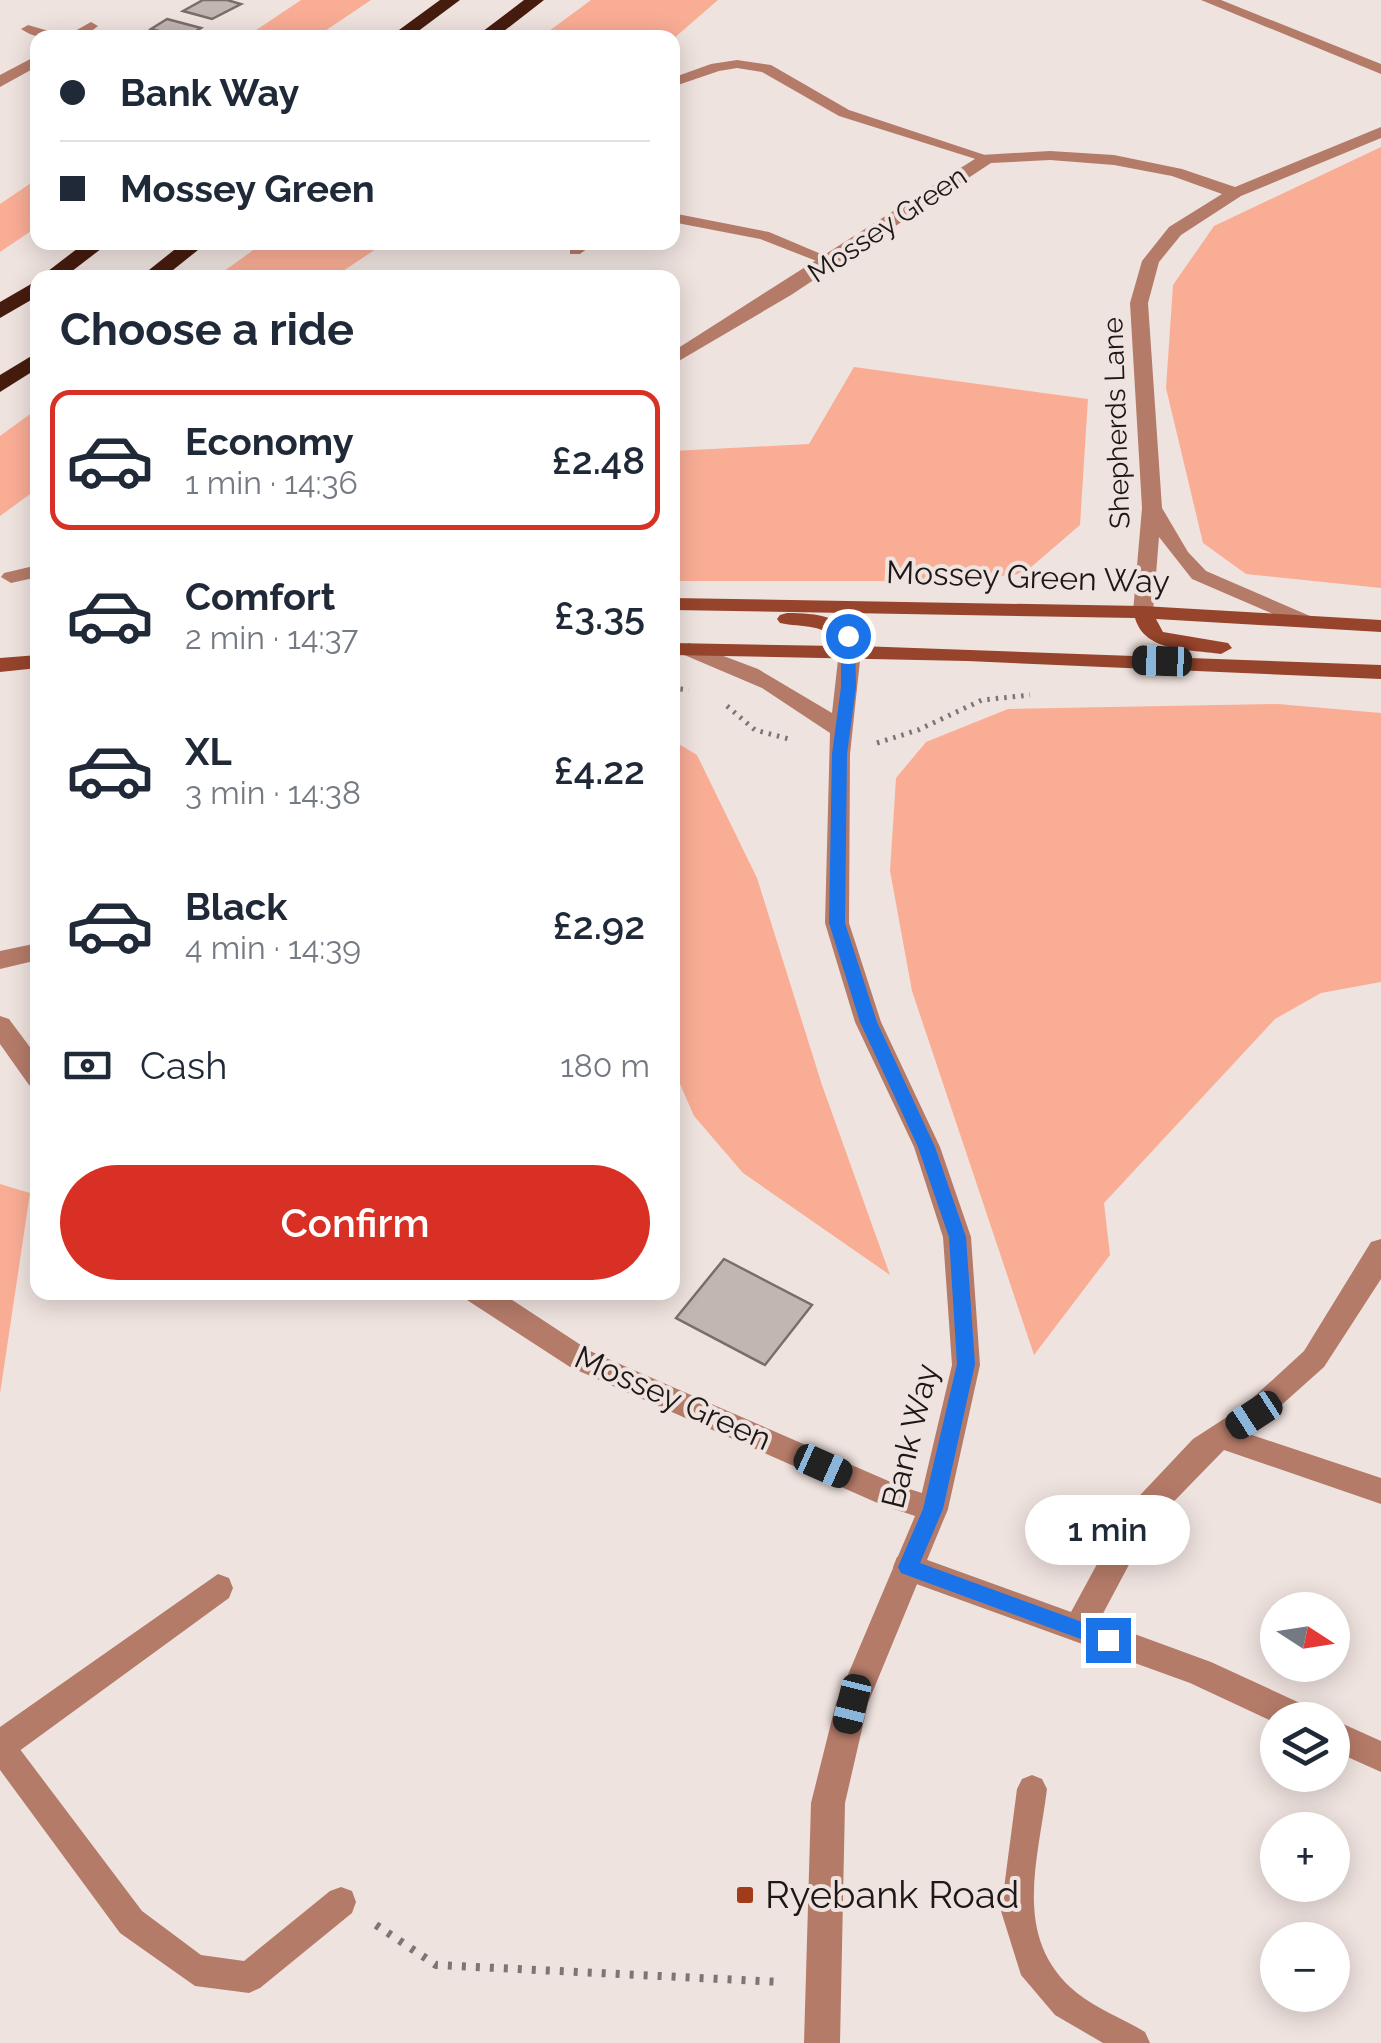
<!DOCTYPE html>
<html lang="en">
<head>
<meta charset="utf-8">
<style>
  body { margin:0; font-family:Raleway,sans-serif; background:#f6f6f7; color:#1f2937; height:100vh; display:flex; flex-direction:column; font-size:38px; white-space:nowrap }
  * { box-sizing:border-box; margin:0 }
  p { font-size:32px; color:#747a83 }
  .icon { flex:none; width:55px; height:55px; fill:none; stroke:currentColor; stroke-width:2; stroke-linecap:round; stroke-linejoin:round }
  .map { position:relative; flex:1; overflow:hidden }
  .side { position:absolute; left:30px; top:270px; width:650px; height:1030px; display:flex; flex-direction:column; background:#fff; border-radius:20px; box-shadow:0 5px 25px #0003 }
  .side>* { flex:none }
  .guide { position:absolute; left:30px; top:30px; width:650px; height:220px; border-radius:20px; box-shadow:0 5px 25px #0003; display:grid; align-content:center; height:220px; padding:0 30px; background:#fff }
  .needle { width:65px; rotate:102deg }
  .tools { position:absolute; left:1260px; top:1592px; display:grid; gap:20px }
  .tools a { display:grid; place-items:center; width:90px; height:90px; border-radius:50%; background:#fff; box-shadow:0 5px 25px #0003; font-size:50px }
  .end { position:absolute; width:45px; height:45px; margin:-22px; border:12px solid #1a73e8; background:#fff; box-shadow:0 0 0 5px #fff }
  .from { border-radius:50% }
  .bubble { position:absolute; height:70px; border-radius:35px; background:#fff; box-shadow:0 5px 25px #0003; font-size:32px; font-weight:600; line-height:70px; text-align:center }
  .car { position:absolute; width:30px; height:60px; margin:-30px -15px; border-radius:12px; box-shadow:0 0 8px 2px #0007; background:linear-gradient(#222 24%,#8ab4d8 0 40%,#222 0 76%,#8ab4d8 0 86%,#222 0) }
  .guide b { display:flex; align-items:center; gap:35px; height:95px; font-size:38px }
  .guide b+b { border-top:2px solid #e0e1e3 }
  .guide i { width:25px; height:25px; background:#1f2937 }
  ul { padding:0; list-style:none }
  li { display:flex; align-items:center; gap:30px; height:140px; margin:0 20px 15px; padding:0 10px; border:5px solid transparent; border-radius:20px }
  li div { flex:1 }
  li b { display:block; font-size:38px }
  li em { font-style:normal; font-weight:600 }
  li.current { border-color:#d93025 }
  li>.icon { width:90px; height:90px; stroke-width:1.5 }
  h2 { padding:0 30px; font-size:45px; line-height:120px }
  .pay { display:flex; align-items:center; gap:25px; height:110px; padding:0 30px; font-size:38px }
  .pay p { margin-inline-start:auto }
  .button { display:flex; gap:20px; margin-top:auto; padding:20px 30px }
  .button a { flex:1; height:115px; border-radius:60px; background:#d93025; color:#fff; font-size:40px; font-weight:600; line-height:115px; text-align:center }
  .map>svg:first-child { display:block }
  .green { fill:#faad95 }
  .building { fill:#c2b6b3; stroke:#796e6a; stroke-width:2.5 }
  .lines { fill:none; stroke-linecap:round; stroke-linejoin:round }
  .path-far1 { stroke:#7d7573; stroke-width:5; stroke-dasharray:2.5 6; stroke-linecap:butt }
  .path { stroke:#7d7573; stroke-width:8; stroke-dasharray:4 10; stroke-linecap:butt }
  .service { fill:#b57b69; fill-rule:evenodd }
  .minor { fill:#b57b69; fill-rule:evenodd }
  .tertiary { fill:#b57b69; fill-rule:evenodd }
  .secondary { fill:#96442b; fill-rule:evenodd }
  .motorway { fill:#461c0e; fill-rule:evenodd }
  .route { fill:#1a73e8 }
  .poi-dot { fill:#a23b18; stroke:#efe3df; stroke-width:4 }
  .labels { text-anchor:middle; stroke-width:8; stroke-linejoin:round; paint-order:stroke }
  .far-street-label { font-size:28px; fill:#1c1817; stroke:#efe3df }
  .street-label { font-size:32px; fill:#1c1817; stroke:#efe3df }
  .near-poi-label { font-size:38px; fill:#1c1817; stroke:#efe3df; text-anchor:start }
</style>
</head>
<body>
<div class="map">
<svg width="1381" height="2043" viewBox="0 0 1381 2043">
  <rect width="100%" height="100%" fill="#efe3df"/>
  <path class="green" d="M301 0H371L316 37H246Z
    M591 0H718L673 39 541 37Z
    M1381 147V588L1246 574 1203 543 1166 388 1173 285 1214 226Z
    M37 179V227L0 252V204Z
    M263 243V242L385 243 334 277H216Z
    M854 367 1088 399 1080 525 1023 574 934 581H673V451L809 444Z
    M37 409V489L0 516V436Z
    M1278 704 1381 713V982L1321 993 1275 1019 1104 1203 1110 1255 1034 1355 912 991 890 871 896 778 926 742 1008 709Z
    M672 740 697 755 757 878 822 1085 890 1275 743 1173 694 1116 673 1068Z
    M0 1184 30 1193 0 1394Z"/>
  <path class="building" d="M203 0H227L241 4 212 19 183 11Z
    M167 19 201 28 185 38 151 29Z
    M724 1259 812 1305 765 1365 676 1318Z"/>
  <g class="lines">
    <path class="path-far1" d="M672 688 689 690
      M727 706 755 730 789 739
      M877 743 918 730 982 700 1030 695"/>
    <path class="path" d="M376 1925 436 1965 782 1982"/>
    <path class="service" d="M737 60 771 65 849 110 994 158 982 161 839 116 762 72 737 68 719 71 672 87V78L711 64Z
      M672 213 769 232 840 262 832 267 760 239 672 222Z
      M578 242H596L580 254H570V248Z
      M0 1732 10 1736 142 1911 201 1955 244 1961 330 1891 341 1887 352 1891 356 1902 352 1913 260 1988 249 1993 195 1986 120 1933 0 1770Z
      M1032 1775 1042 1779 1047 1789C1038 1862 1011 1939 1077 1993 1097 2009 1124 2019 1145 2032L1150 2043H1103L1055 2015 1021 1975 1001 1911 1017 1789 1022 1779Z"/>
    <path class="minor" d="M1201 0H1221L1381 64V74Z
      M91 22 98 26C80 43 41 43 21 29L28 25 66 36Z
      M38 55V66L0 87V75Z
      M1381 127V138L1241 196 1181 235 1159 262 1148 303 1162 508 1188 552 1206 571 1310 616 1313 620 1310 624H1296L1192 579 1159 537 1153 612 1143 618 1133 612 1142 508 1130 303 1142 261 1169 227 1222 194 1172 176 1114 165 1050 160 991 163 791 295 672 365V352L981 155 1050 151 1114 155 1182 169 1235 187Z
      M38 565V577L11 583 1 577 4 573Z
      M38 943V960L0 969V951Z
      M0 1016 9 1019 38 1058V1087L29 1085 0 1044Z
      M1381 1239V1279L1324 1367 1249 1434 1381 1478V1504L1224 1450 1149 1527 1099 1621 1211 1662 1313 1709 1318 1720H1278V1724L1190 1683 897 1577 893 1567 897 1557 908 1553 1071 1612 1127 1509 1193 1439 1244 1406 1304 1351 1371 1242Z
      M463 1292H500L590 1351 900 1486 944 1500 948 1509 944 1518 933 1522 882 1505 570 1367 467 1300Z
      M218 1574 229 1578 233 1588 229 1598 11 1757 0 1761V1727Z
      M1332 1719 1381 1741V1772L1332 1750Z"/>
    <path class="tertiary" d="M689 643 758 669 832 713 839 651 850 645 861 651 850 754 849 923 881 1022 940 1147 971 1237 980 1365 948 1509 868 1703 845 1803 840 2043H804L811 1803 836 1703 918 1509 952 1365 943 1237 914 1147 855 1022 825 923 830 733 762 688 682 654 678 649Z"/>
    <path class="secondary" d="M672 598 1143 606 1381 620V632L1156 619 1163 632 1228 643 1232 648 1221 654C1190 649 1145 653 1135 618L672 610Z
      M787 613C816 613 848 616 859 646L1381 665V679L967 661 672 655V643L838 646C827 622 802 628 780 623L777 619 780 615Z
      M38 655V668L0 672V658Z"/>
    <path class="motorway" d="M440 0H460L409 38H388Z
      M524 0H544L495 38H474Z
      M86 242H110L63 278H39Z
      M184 242H208L163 278H139Z
      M38 280V296L0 318V302Z
      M38 352V368L0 392V375Z"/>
  </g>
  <path class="route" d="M848 632 855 636 856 687 847 754 845 923 877 1022 935 1147 966 1237 975 1364 943 1509 920 1563 1115 1634 1118 1640 1108 1649 901 1573 898 1567 923 1509 957 1364 949 1237 918 1147 860 1022 829 923 832 754 841 687V636Z"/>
  <rect class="poi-dot" x="735" y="1885" width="20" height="20" rx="5"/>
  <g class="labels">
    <g class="far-street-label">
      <text transform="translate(887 224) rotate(-34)" y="10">Mossey Green</text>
      <text transform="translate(1116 423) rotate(-92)" y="10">Shepherds Lane</text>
    </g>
    <g class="street-label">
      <text transform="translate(1028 577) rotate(2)" y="11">Mossey Green Way</text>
      <text transform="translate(673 1398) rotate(24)" y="11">Mossey Green</text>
      <text transform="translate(910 1436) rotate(-76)" y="11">Bank Way</text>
    </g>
    <g class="near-poi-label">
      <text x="765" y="1908">Ryebank Road</text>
    </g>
  </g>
</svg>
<div class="tools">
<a><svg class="needle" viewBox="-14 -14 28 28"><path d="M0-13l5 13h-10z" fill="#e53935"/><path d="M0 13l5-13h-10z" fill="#747a83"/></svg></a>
<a><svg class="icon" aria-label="layers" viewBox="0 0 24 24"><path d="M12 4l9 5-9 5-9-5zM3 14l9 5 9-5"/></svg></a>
<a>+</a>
<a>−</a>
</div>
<i class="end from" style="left:848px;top:636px"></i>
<i class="end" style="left:1108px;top:1640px"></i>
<div class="bubble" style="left:1025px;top:1495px;width:165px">1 min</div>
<i class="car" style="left:1162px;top:661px;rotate:272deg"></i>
<i class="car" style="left:1254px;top:1415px;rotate:237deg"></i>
<i class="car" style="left:823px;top:1466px;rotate:114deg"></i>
<i class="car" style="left:852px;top:1704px;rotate:194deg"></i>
<div class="guide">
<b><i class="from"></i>Bank Way</b>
<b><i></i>Mossey Green</b>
</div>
<section class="side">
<h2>Choose a ride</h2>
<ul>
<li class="current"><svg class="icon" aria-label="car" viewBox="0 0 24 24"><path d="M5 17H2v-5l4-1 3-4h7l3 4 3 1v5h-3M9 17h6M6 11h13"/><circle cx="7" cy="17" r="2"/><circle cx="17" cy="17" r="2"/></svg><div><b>Economy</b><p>1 min · 14:36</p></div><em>£2.48</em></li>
<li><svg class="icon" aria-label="car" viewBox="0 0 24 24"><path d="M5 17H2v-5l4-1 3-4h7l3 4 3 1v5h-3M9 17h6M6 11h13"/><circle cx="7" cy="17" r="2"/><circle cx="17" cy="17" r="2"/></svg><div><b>Comfort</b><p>2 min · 14:37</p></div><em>£3.35</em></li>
<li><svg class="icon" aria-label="car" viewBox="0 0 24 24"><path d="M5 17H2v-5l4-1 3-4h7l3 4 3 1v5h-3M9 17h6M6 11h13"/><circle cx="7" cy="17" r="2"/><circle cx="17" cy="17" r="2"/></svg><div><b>XL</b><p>3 min · 14:38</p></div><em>£4.22</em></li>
<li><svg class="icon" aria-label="car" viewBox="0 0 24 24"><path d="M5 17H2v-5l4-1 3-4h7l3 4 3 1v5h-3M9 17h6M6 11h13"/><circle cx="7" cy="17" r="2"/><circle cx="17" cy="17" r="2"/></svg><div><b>Black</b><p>4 min · 14:39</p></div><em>£2.92</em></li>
</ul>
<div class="pay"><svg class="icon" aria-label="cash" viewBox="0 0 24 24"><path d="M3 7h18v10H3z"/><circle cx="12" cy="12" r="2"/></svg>Cash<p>180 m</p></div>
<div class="button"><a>Confirm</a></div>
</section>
</div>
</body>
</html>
